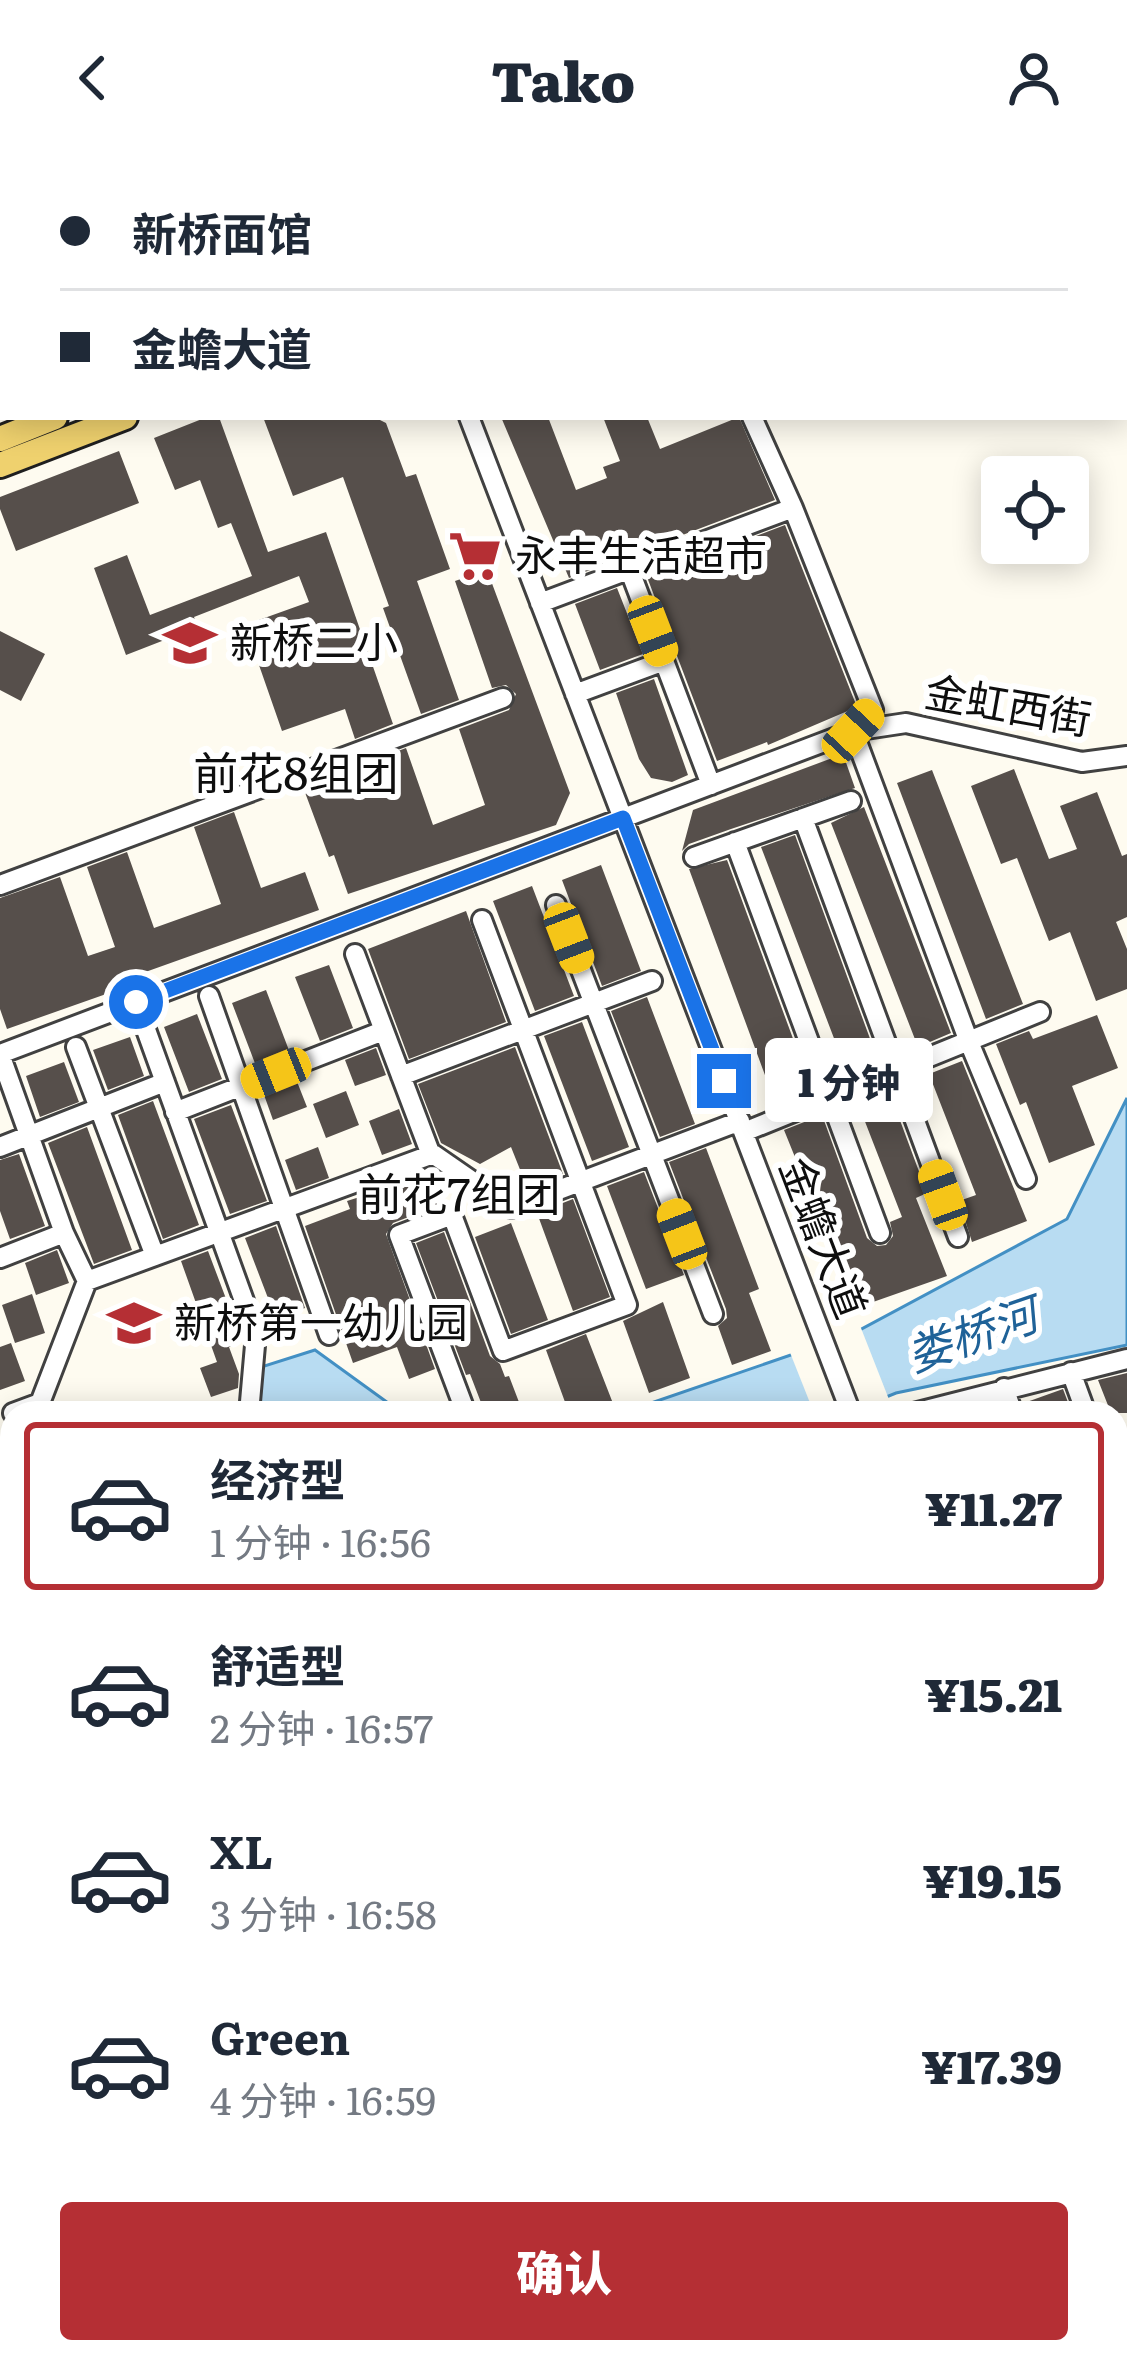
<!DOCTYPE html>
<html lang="zh">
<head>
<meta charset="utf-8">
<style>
  body { margin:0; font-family:Literata,"Noto Sans SC",serif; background:#f2f2f3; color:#1f2937; height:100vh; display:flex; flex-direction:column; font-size:45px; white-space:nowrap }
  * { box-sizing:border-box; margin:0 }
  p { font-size:39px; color:#747a83 }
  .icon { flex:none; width:66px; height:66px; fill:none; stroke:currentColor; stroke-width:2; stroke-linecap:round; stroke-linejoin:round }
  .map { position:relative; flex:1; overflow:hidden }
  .details { position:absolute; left:0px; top:1245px; width:1128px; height:963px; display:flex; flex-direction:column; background:#fff; border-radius:36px 36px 0 0; box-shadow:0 6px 30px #0003 }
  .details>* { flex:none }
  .banner { position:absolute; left:0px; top:0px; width:1128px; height:264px; box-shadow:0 6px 30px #0003; display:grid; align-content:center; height:264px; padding:0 60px; background:#fff }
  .fabs { position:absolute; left:981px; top:300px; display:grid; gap:24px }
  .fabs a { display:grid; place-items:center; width:108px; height:108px; border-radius:12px; background:#fff; box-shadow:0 6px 30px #0003; font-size:60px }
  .end { position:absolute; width:54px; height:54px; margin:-27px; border:15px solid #1a73e8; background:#fff; box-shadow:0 0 0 6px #fff }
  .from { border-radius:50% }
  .bubble { position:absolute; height:84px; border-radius:12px; background:#fff; box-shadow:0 6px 30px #0003; font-size:39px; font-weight:800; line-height:84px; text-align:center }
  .car { position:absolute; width:36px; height:72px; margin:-36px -18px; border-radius:15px; box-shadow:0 0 9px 3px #0007; background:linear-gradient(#f5c518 24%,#345 0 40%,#f5c518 0 76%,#345 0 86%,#f5c518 0) }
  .banner b { display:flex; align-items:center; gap:42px; height:114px; font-size:45px }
  .banner b+b { border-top:3px solid #e0e1e3 }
  .banner i { width:30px; height:30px; background:#1f2937 }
  ul { padding:21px 0 0; list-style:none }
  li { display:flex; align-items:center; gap:36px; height:168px; margin:0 24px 18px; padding:0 36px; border:6px solid transparent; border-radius:12px }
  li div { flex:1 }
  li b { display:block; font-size:45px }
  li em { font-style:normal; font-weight:800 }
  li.on { border-color:#b52f34 }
  li>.icon { width:108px; height:108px; stroke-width:1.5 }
  .button { display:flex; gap:24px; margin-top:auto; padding:24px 60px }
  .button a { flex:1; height:138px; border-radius:12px; background:#b52f34; color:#fff; font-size:48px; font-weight:800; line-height:138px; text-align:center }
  header { display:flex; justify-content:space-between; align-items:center; height:156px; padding:0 60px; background:#fff; font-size:54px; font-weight:800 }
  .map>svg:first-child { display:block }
  .industrial { fill:#ebe3ec }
  .water { fill:#b8dcf2; stroke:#4390c4; stroke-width:3 }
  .pier { fill:#fefbf0 }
  .building { fill:#564f4b }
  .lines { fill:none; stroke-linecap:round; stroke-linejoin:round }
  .minor-casing { stroke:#414141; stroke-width:24 }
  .major-casing { stroke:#1f1f1f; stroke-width:30 }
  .minor { stroke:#fff; stroke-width:18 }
  .major { stroke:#efd16e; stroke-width:24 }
  .route { stroke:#1a73e8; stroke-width:15 }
  .labels { text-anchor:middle; stroke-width:12; stroke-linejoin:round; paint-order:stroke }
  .poi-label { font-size:42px; fill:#0e0e0e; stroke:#fff; text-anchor:start }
  .street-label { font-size:42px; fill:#0e0e0e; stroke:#fff }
  .neighbourhood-label { font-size:45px; fill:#0e0e0e; stroke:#fff }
  .water-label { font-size:45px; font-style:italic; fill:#1f6298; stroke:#fff }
</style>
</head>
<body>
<header><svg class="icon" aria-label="back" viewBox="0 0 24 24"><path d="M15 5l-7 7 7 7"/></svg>Tako<svg class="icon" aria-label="person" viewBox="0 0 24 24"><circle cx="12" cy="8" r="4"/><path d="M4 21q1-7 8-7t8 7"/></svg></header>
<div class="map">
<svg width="1127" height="2207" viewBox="0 0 1127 2207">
  <rect width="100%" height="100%" fill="#fefbf0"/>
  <path class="industrial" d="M0 1960 12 1992V2196H80L50 2207H0Z"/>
  <path class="water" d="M1127 942V1189L896 1237 847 1257H622L852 1178 1067 1063Z
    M315 1194 402 1257H259L261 1211Z"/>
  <path class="pier" d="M859 1167 890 1246 863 1257H814L789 1194Z"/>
  <path class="building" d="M207 261H219L268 396 326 376 393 568 355 583 345 553 282 575 245 469 309 446 299 420 194 461 198 471 126 499 94 412 127 399 150 459 252 420 231 367 218 372 200 324 175 334 154 282Z
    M263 261H374L386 267 406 321 416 318 450 413 417 425 459 544 421 558 383 452 389 450 343 321 293 340Z
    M501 261H548L576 334 607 322 603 311 620 305 603 261H647L660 293 739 261 775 344 569 422Z
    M119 295 139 347 16 395 0 353V341Z
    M785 369 857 551 768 589 767 586 717 605 647 421Z
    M487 414 570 637 556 669 348 738 334 699 329 701 303 631 406 592 433 669 485 649 459 573 509 554 516 538 506 529 492 532 455 425Z
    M617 432 643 498 600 514 575 448Z
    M0 475 45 498 21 545 0 534Z
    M654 523 688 619 672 626 651 622 639 603 616 537Z
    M843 598 855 632 731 673 689 688 682 695 693 654Z
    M1014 613 1049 703 1077 693 1060 650 1097 636 1122 700 1127 698V761L1116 766 1127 793V833L1096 845 1070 776 1049 785 1017 702 1001 708 971 630Z
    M932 614 1023 848 986 863 897 627Z
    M864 651 951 877 918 891 831 667Z
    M234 656 261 732 305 716 319 754 123 824 126 831 7 873 0 853V742L60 721 88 800 115 791 87 711 127 696 154 772 221 748 194 671Z
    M795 679 879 907 848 919 761 691Z
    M727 704 812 934 776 949 689 713Z
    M601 709 641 815 602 830 562 724Z
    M532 730 574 840 535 855 493 745Z
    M466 755 506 866 409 903 368 793Z
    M329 809 353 872 320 885 295 821Z
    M266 834 290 897 256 910 232 847Z
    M647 841 695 968 660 981 611 855Z
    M197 858 222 923 189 936 164 871Z
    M1097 859 1118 912 1072 930 1095 989 1049 1007 1026 946 1020 949 996 888 1029 875 1033 883Z
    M582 866 629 991 592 1005 544 880Z
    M130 881 144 920 108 934 93 894Z
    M515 891 563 1018 527 1031 511 991 480 1008 441 987 418 928Z
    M376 892 386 919 355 930 345 904Z
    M962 905 1027 1065 972 1086 959 1045 976 1039 929 918Z
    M64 906 79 946 40 961 26 920Z
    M296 923 307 951 273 964 263 936Z
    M888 932 927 1037 916 1042 947 1120 856 1152 784 974 822 959 867 1082 877 1090 886 1089 893 1080 890 1066 902 1061 857 945Z
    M346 935 359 969 326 982 313 948Z
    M153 945 199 1069 163 1083 118 959Z
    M231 949 267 1045 230 1058 194 963Z
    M399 953 412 988 382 999 369 965Z
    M87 971 132 1094 94 1108 48 987Z
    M318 991 329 1022 296 1034 285 1004Z
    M706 992 759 1133 749 1137 771 1195 732 1209 718 1170 727 1162 726 1153 669 1006Z
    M19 998 45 1070 10 1083 0 1055V1004Z
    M644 1016 684 1119 646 1133 607 1030Z
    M429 1019 440 1049 393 1067 386 1078 435 1213 409 1223 397 1191 353 1207 305 1070 350 1053 347 1045Z
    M573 1043 610 1141 573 1155 537 1057Z
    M511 1067 548 1164 511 1178 475 1081Z
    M276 1070 305 1152 276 1163 245 1082Z
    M444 1076 490 1200 500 1208 505 1221 509 1220 522 1254 485 1257 470 1218 466 1219 416 1087Z
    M57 1094 69 1127 36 1139 25 1107Z
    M208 1095 242 1185 229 1191 239 1218 238 1232 211 1241 200 1212 217 1206 181 1105Z
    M32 1138 45 1177 15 1187 2 1149Z
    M663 1146 690 1222 649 1237 623 1165Z
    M586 1178 614 1250 596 1257H569L546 1194Z
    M11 1187 25 1225 0 1234V1191Z
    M1127 1217V1257H1111L1098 1224Z
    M1063 1233 1072 1257H1026L1024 1247Z"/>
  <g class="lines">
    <g class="minor-casing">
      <path id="minor" d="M371 0 372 3
        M1125 4 1127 8
        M469 261 851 1257
        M752 261 793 352 873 554 853 575
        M630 415 711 629
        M540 447 793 352
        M575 538 664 505
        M853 575 969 886 1026 1023
        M803 662 958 1081
        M735 686 880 1077
        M694 701 851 645
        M0 729 503 542
        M556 749 713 1158
        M355 798 431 999
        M209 840 329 1179
        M136 846 256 1178 249 1257
        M76 891 155 1100
        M0 898 853 575 906 567 1082 606 1127 600
        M0 898 64 1077 87 1125
        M401 920 652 825
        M175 956 383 875
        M744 976 1040 856
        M0 991 165 926
        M0 1102 64 1077
        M1071 1216 1086 1257
        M1004 1232 1013 1257
        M13 1257 40 1247 87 1125 433 998 511 1052 740 965
        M466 1257 399 1079 452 1059 503 1195 627 1149 482 764
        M914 1257 1127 1203
        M0 1317 12 1352
        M1116 1336 1127 1365
        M0 1439 12 1435
        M1116 1472 1127 1468
        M1116 1510 1127 1540
        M1116 1712 1117 1714
        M1116 1821 1127 1817
        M0 1899 12 1895
        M1116 1962 1127 1991
        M362 2196 366 2207
        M526 2196 530 2207
        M792 2196 796 2207
        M879 2196 883 2207
        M86 2207 115 2196
        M420 2207 448 2196"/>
    </g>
    <g class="major-casing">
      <path id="major" d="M629 3 635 0
        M672 3 678 0
        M0 283 55 261
        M0 309 125 261
        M0 1760 12 1791
        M0 1841 12 1873
        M134 2196 138 2207
        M171 2196 175 2207"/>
    </g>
    <use href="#minor" class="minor"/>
    <use href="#major" class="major"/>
  </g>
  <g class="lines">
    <path class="route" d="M136 846 623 662 724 925"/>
  </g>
  <defs>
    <g id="supermarket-bare" transform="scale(4.14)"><path d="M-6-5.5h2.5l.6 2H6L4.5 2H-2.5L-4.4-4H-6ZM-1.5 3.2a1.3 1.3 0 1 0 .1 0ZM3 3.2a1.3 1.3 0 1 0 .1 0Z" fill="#b52f34" stroke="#fff" stroke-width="2.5" paint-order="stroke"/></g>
    <g id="school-bare" transform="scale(4.14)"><path d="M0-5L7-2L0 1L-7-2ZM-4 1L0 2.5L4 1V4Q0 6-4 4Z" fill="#b52f34" stroke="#fff" stroke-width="2.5" paint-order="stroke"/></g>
  </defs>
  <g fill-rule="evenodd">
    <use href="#supermarket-bare" x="475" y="400"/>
    <use href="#school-bare" x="190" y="487"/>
    <use href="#school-bare" x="134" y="1167"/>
  </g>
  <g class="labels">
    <g class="poi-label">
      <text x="515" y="415">永丰生活超市</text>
      <text x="230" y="502">新桥二小</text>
      <text x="174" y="1182">新桥第一幼儿园</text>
    </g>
    <g class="street-label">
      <text transform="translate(1008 550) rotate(10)" y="15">金虹西街</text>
      <text transform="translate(823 1082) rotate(69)" y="15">金蟾大道</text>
    </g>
    <g class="neighbourhood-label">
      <text x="296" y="634">前花8组团</text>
      <text x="459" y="1055">前花7组团</text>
    </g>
    <g class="water-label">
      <text transform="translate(972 1179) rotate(-19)" y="16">娄桥河</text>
    </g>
  </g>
</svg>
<div class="fabs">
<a><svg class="icon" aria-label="locate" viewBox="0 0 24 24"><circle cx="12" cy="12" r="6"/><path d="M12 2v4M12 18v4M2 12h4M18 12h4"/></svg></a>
</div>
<i class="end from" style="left:136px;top:846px"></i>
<i class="end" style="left:724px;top:925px"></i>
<div class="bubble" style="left:765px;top:882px;width:168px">1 分钟</div>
<i class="car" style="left:653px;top:475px;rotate:159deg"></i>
<i class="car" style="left:853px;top:575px;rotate:43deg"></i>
<i class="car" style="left:569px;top:782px;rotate:159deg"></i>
<i class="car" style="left:276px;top:917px;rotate:248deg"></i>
<i class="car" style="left:943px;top:1039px;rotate:340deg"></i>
<i class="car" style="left:682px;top:1078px;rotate:339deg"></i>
<div class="banner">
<b><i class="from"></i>新桥面馆</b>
<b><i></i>金蟾大道</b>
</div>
<section class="details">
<ul>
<li class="on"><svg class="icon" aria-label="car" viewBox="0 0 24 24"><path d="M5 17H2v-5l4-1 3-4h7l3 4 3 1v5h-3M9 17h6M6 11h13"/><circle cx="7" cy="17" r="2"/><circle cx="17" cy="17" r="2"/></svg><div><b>经济型</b><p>1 分钟 · 16:56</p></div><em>¥11.27</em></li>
<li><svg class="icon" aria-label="car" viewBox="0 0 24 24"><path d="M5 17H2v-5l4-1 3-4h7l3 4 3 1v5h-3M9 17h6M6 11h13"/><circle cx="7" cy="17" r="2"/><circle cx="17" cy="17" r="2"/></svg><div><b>舒适型</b><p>2 分钟 · 16:57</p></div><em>¥15.21</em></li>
<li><svg class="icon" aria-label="car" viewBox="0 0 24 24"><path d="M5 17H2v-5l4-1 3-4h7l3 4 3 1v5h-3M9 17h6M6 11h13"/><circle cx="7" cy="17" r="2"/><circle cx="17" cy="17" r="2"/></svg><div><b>XL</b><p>3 分钟 · 16:58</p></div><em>¥19.15</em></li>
<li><svg class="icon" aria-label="car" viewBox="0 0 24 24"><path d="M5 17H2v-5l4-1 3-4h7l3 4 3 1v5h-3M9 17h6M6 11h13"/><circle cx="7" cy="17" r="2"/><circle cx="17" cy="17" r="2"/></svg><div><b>Green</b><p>4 分钟 · 16:59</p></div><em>¥17.39</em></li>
</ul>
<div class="button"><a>确认</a></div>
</section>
</div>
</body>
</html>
